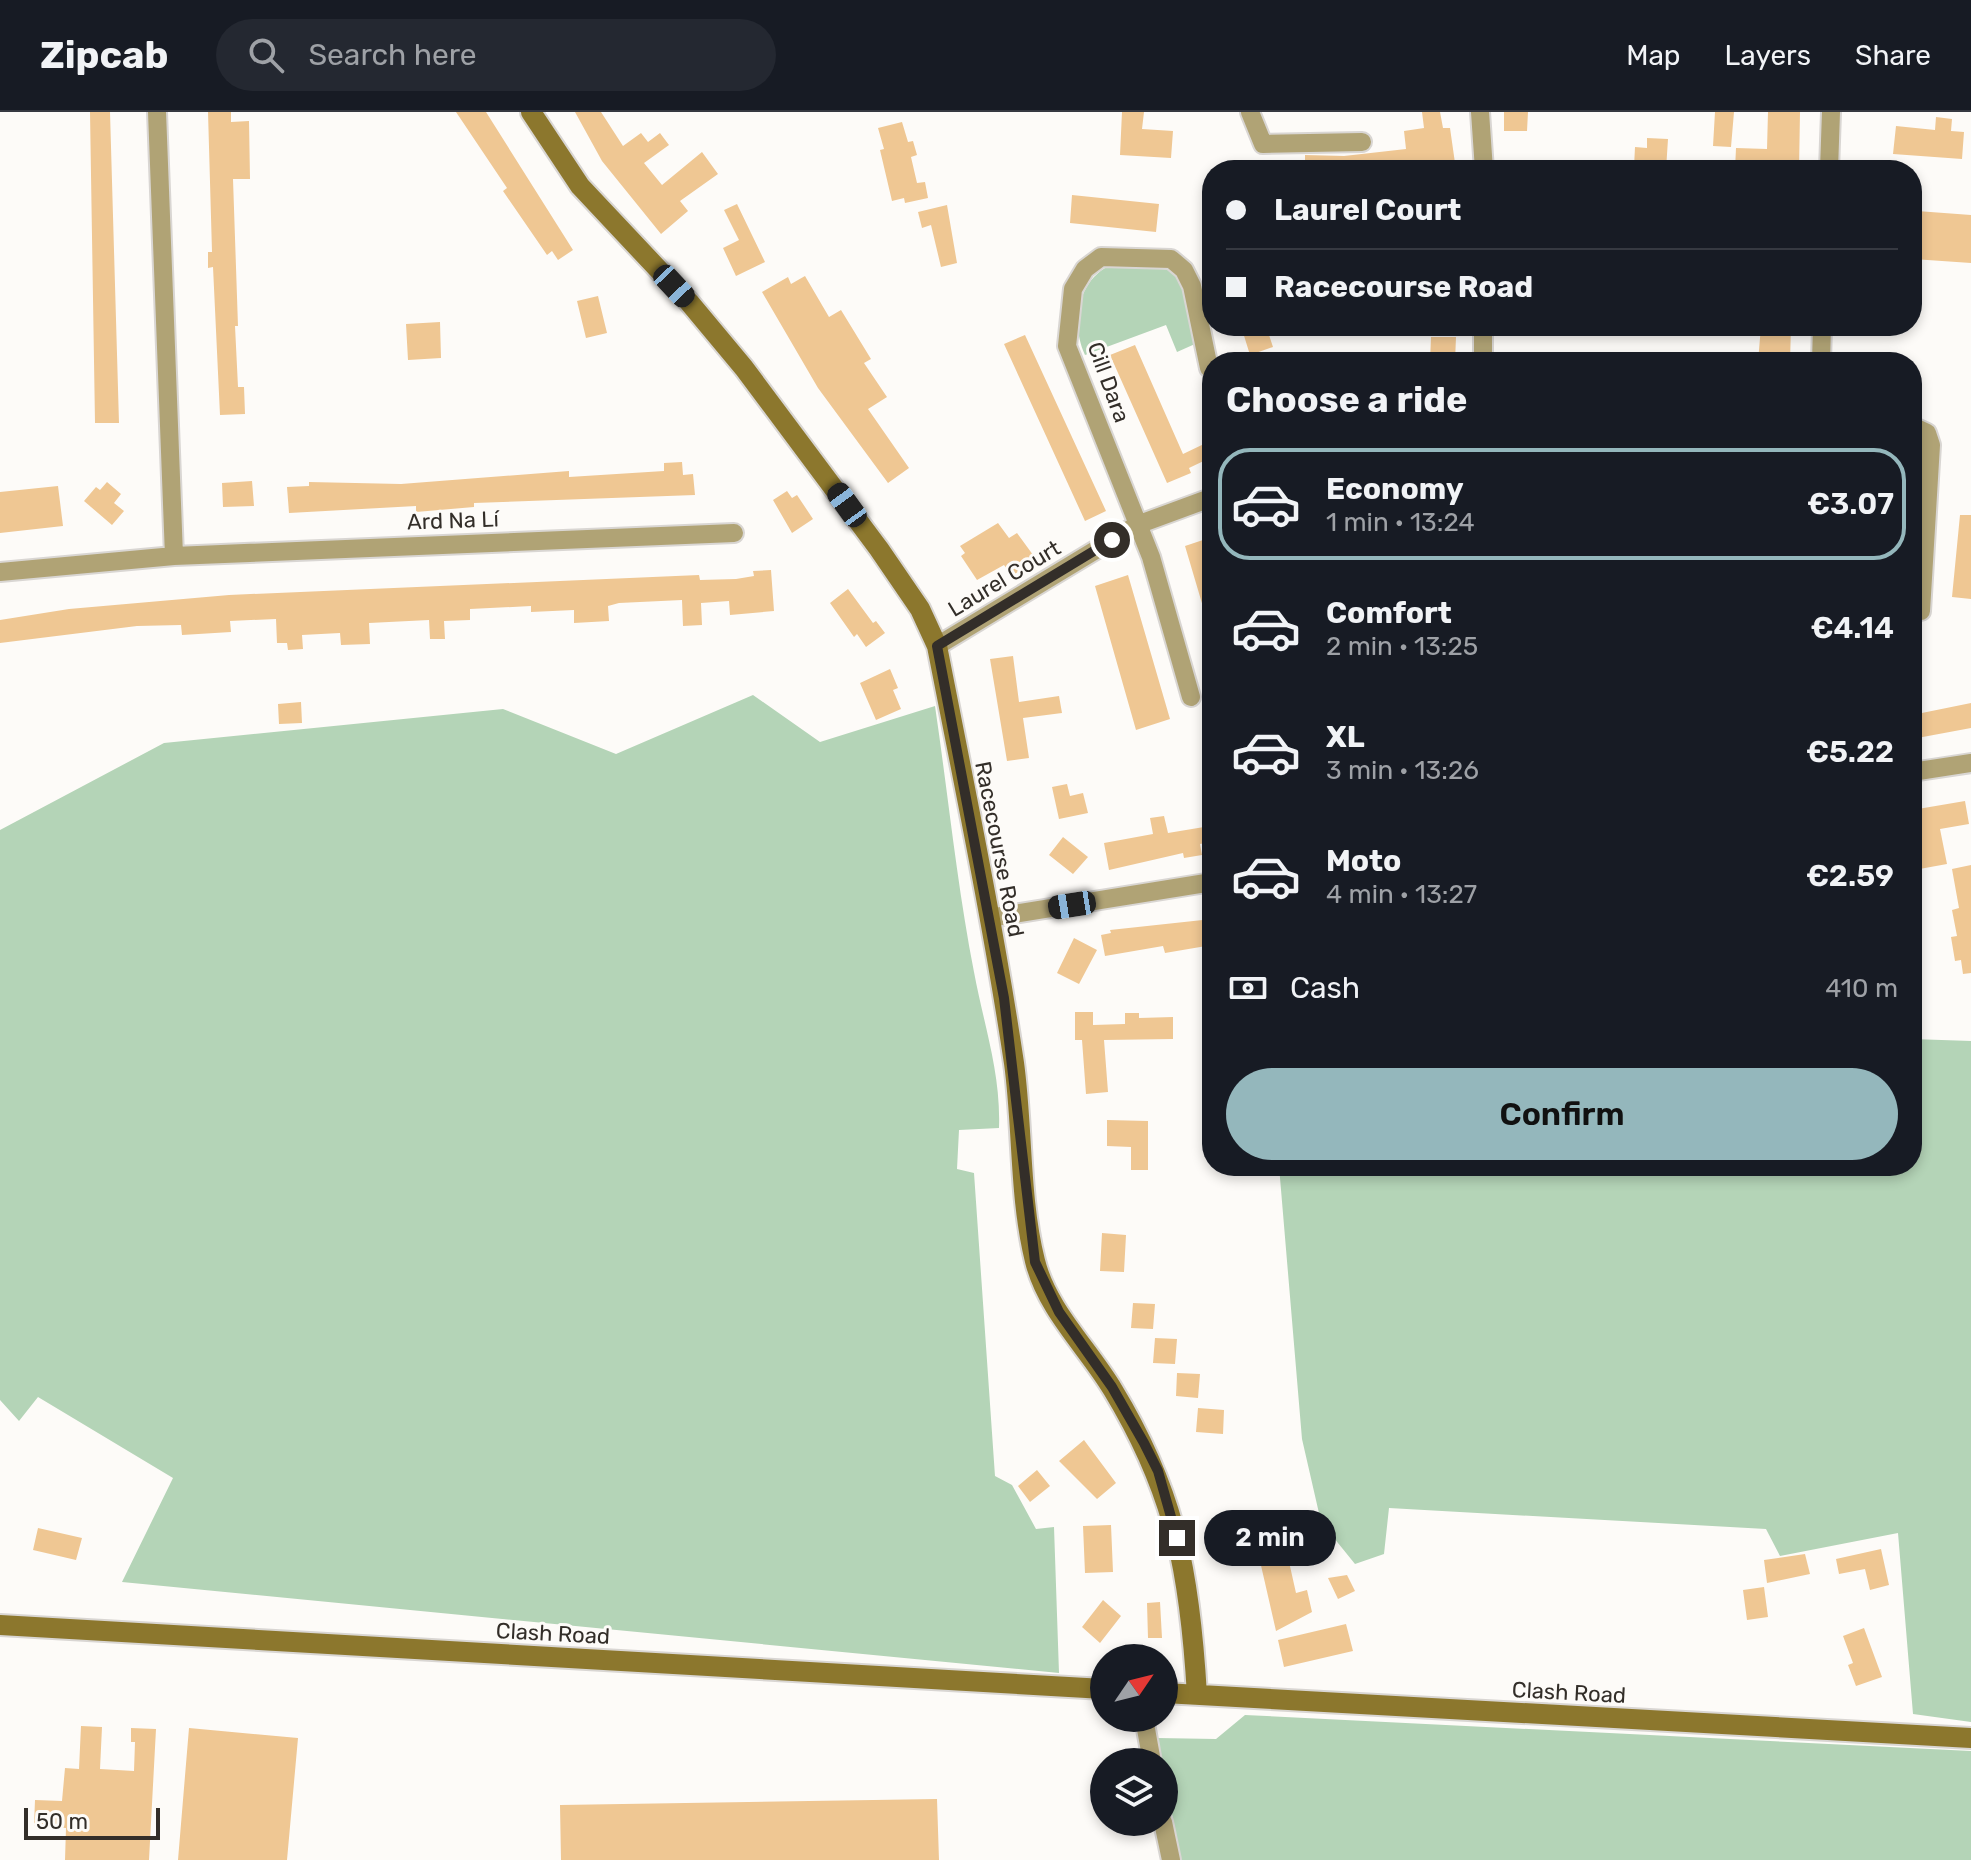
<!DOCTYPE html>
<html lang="en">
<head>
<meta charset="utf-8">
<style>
  body { margin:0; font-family:Rubik,sans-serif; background:#242831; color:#f1f3f6; height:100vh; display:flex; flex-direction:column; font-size:30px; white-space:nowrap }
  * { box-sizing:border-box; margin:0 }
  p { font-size:26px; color:#9ea1a6 }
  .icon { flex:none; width:44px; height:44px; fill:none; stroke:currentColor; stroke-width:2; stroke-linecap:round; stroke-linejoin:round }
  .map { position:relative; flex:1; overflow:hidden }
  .panel { position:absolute; left:1202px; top:240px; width:720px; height:824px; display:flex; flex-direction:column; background:#171b24; border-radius:32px; box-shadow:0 4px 12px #0003 }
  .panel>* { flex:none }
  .banner { position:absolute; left:1202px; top:48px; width:720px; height:176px; border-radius:32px; box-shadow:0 4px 12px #0003; display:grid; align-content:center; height:176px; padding:0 24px; background:#171b24 }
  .needle { width:52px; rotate:55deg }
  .fabs { position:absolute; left:1090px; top:1532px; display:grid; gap:16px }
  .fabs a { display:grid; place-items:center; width:88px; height:88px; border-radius:50%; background:#171b24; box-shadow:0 4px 12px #0003; font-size:40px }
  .scale { position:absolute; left:24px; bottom:20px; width:136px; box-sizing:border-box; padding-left:8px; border:4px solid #332e29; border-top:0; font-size:22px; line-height:28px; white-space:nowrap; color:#332e29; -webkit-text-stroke:6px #fdfbf8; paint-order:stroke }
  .end { position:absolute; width:36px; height:36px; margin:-18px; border:10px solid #332e29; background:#fff; box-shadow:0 0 0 4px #fff }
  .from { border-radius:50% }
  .bubble { position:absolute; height:56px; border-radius:28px; background:#171b24; box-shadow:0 4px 12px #0003; font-size:26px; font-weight:600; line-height:56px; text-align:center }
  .car { position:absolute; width:24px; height:48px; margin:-24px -12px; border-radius:10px; box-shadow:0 0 6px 2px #0007; background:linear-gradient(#222 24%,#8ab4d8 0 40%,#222 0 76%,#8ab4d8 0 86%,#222 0) }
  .banner b { display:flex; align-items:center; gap:28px; height:76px; font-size:30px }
  .banner b+b { border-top:2px solid #363941 }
  .banner i { width:20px; height:20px; background:#f1f3f6 }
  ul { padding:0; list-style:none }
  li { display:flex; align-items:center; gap:24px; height:112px; margin:0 16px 12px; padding:0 8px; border:4px solid transparent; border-radius:32px }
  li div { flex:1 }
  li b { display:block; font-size:30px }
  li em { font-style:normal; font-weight:600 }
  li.current { border-color:#94b7bc }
  li>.icon { width:72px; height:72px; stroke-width:1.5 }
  h2 { padding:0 24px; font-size:36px; line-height:96px }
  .pay { display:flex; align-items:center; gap:20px; height:88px; padding:0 24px; font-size:30px }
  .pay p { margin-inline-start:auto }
  .action { display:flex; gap:16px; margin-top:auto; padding:16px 24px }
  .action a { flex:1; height:92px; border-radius:48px; background:#94b7bc; color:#111; font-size:32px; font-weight:600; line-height:92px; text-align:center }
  header { display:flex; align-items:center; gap:48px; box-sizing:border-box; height:112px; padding:0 40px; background:#171b24; border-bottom:2px solid #363941 }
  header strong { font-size:38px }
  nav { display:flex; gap:44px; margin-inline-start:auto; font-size:28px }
  .search { width:560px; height:72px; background:#242831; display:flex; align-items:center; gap:20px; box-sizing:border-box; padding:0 28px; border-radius:44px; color:#9ea1a6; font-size:30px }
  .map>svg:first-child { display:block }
  .green { fill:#b4d4b7 }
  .building { fill:#efc793 }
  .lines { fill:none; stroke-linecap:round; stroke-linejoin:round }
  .street-casing { stroke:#d9d6d3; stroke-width:22 }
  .secondary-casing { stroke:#d9d6d3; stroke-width:24 }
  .street { stroke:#b0a375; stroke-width:18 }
  .secondary { stroke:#8c772d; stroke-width:20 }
  .route { stroke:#332e29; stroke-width:10 }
  .labels { text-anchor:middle; stroke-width:6; stroke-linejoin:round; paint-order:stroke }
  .street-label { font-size:22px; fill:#332e29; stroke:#fdfbf8 }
</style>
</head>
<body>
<header>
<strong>Zipcab</strong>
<div class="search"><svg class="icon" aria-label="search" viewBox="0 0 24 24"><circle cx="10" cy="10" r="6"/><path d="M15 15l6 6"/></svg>Search here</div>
<nav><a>Map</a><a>Layers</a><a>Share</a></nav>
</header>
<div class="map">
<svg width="1971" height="1748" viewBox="0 0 1971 1748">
  <rect width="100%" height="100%" fill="#fdfbf8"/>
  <path class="green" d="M1113 152 1172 158 1182 164 1195 232 1177 240 1166 213 1085 243C1070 211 1078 166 1113 152Z
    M753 583 820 630 935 594C948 682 957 773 974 860 984 914 1001 961 999 1016L959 1018 957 1057 974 1061 995 1364 1012 1373 1036 1417 1054 1415 1059 1561 122 1470 173 1366 38 1285 19 1309 0 1288V718L164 631 503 597 616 642Z
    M1912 927 1971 929V1610L1913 1602 1898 1421 1780 1444 1766 1417 1389 1396 1384 1442 1355 1452 1321 1410 1302 1327 1279 1054H1912Z
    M1245 1603 1971 1639V1748H1181L1157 1626 1216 1627Z"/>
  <path class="building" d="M90 0H110L119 311H95Z
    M208 0H231V10L249 9 250 67H233L238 214H235L238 275H244L245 302 220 303 213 155 208 156V140H212Z
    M456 0H486L573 138 558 148 552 139 547 143 503 79 507 76Z
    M575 0H601L623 34 641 21 648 30 660 21 669 33 644 51 662 73 702 40 718 62 680 89 688 99 661 122 602 49Z
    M1122 0H1144L1142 17 1173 19 1171 46 1120 43Z
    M1422 0H1440L1443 16H1450L1455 51 1386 58H1305V43L1344 44 1406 37 1404 19 1424 16Z
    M1504 0H1528L1527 19H1504Z
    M1715 0H1734L1731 35 1713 34Z
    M1768 0H1800L1799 58H1735L1736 36 1767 37Z
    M1936 5 1952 7 1951 19 1964 20 1962 47 1893 42 1896 14 1935 18Z
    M902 10 908 30 913 29 917 43 911 45 917 71 925 70 928 86 905 91 904 86 892 89 880 38 884 37 878 16Z
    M1647 26 1668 27 1666 58 1634 55 1635 35 1647 36Z
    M1072 83 1159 92 1156 120 1070 111Z
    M737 92 765 150 736 164 723 136 739 128 724 98Z
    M947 93 957 151 941 155 931 113 922 116 918 100Z
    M1917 99 1971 103V151L1913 147Z
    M805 164 829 205 841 198 871 247 864 251 887 285 868 297 909 356 888 371 818 276 762 180 788 165 791 172Z
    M598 184 607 221 586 226 577 189Z
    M440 210 441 246 408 248 406 212Z
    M1241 214H1266L1273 235 1250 243Z
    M1761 214H1791L1790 250H1758Z
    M1025 223 1106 399 1085 409 1004 232Z
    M1431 225H1456L1455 250H1430Z
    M1135 233 1183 342 1206 331 1212 345 1189 356 1191 361 1167 371 1110 243Z
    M682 350 683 363 693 362 695 383 474 391V395L416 400V394L289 401 287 375 309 374V370L401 372 569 359V365L664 359V351Z
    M252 369 254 394 223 395 222 371Z
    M107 370 121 382 114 391 124 399 112 413 84 389 96 375 100 378Z
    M58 374 63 414 0 421V380Z
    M787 379 792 386 797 383 813 407 792 421 773 388Z
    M1960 403H1971V487L1952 485Z
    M998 411 1009 426 1017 421 1036 447 1012 464 1004 453 977 468 961 444 965 441 960 434Z
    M1212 425V514L1209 515 1185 434Z
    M771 458 774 499 730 503 729 489 701 491 702 513 683 514 682 488 619 491 608 494 609 509 574 511V498L531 500V494L470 497V508L444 509 445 527H430L429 508 369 511 370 532 341 533 340 521 302 523 303 537 288 538 287 531H277L276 507 230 509 231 520 182 523 181 513 137 514 0 531V508L69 497 229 483 699 463 700 468 736 467 754 464 753 459Z
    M1128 463 1170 607 1136 618 1095 474Z
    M848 477 873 511 876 509 885 521 866 535 857 522 854 525 830 491Z
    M1013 544 1019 590 1059 584 1062 601 1023 606 1029 646 1007 649 990 547Z
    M890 557 898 576 893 578 901 597 876 608 860 571Z
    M301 590 302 611 279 612 278 592Z
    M1971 591V616L1912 627V603Z
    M1067 672 1070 684 1083 681 1088 701 1059 707 1052 675Z
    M1965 689 1969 712 1940 717 1947 752 1914 758 1912 698Z
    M1164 704 1168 721 1204 715 1206 731 1200 732 1202 743 1184 746 1183 741 1109 758 1104 731 1153 722 1150 706Z
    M1063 725 1088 745 1073 762 1049 743Z
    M1971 753V861L1963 862 1961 848 1955 849 1951 825 1957 824 1952 798 1959 796 1952 757Z
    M1212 807V833L1165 841 1163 834 1105 844 1101 823 1111 821 1110 818Z
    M1074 826 1097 838 1079 872 1057 861Z
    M1075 900H1093V913L1125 912V901H1139V906L1173 905V927L1104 928 1108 980 1086 982 1082 928H1075Z
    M1107 1008 1148 1009V1058H1131V1035L1107 1034Z
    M1102 1121 1126 1123 1124 1160 1100 1159Z
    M1133 1191 1155 1192 1153 1217 1131 1216Z
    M1155 1226 1177 1227 1175 1252 1153 1251Z
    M1177 1261 1200 1262 1198 1286 1176 1284Z
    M1198 1296 1224 1298 1223 1322 1196 1320Z
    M1084 1328 1116 1371 1097 1387 1059 1349Z
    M1037 1358 1050 1374 1030 1390 1018 1374Z
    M1111 1413 1113 1460 1085 1461 1083 1414Z
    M38 1416 82 1426 76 1448 33 1438Z
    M1283 1423 1296 1481 1307 1478 1312 1500 1276 1519 1257 1436 1269 1434 1267 1427Z
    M1881 1437 1889 1473 1870 1478 1865 1457 1839 1462 1836 1447Z
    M1805 1442 1810 1462 1767 1471 1764 1448Z
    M1347 1463 1355 1479 1338 1487 1328 1466Z
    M1764 1475 1768 1505 1747 1508 1743 1478Z
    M1103 1488 1121 1504 1100 1531 1082 1515Z
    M1160 1490 1162 1526H1148L1147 1491Z
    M1346 1512 1353 1539 1284 1555 1278 1528Z
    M1864 1516 1882 1565 1856 1574 1848 1553 1853 1551 1843 1524Z
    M81 1614 102 1615 100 1657 134 1659 135 1630H131V1616L156 1617 149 1748H65L66 1716 34 1714 35 1688 62 1689 65 1656 79 1657Z
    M189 1616 298 1626 287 1748H178Z
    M937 1687 939 1748H561L560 1693Z"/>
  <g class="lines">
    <g class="street-casing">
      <path id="street" d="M157 0 174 444
        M1250 0 1263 32 1362 30
        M1480 0 1484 58
        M1829 58 1831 0
        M1483 250V214
        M1821 250 1822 214
        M1912 314 1927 321 1931 333 1921 499
        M0 460 174 444 734 421
        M937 534 1137 413 1205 388
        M1191 585 1151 445 1067 234 1073 177 1085 157 1101 145 1171 147 1184 158 1192 174 1209 256
        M1912 660 1971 651
        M989 806 1212 770
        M1144 1606 1152 1650
        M1163 1710 1171 1748"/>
    </g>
    <g class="secondary-casing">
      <path id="secondary" d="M531 0 580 74 689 190 744 256 879 437 920 497 937 534C964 672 993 811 1014 951 1023 1016 1019 1085 1035 1149 1047 1198 1088 1236 1113 1278 1176 1382 1190 1463 1197 1583
        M0 1513 1104 1577
        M1164 1581 1971 1626"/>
    </g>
    <use href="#street" class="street"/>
    <use href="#secondary" class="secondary"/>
  </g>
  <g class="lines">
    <path class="route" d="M1112 428 937 534 1004 886 1035 1150 1059 1200 1112 1275 1144 1331 1158 1359 1177 1426"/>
  </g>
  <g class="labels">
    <g class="street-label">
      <text transform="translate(1109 270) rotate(70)" y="8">Cill Dara</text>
      <text transform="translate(453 408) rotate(-2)" y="8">Ard Na Lí</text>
      <text transform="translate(1004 466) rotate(-31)" y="8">Laurel Court</text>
      <text transform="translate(1000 737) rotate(79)" y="8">Racecourse Road</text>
      <text transform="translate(553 1521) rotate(3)" y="8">Clash Road</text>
      <text transform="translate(1569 1580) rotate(3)" y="8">Clash Road</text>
    </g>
  </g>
</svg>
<div class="fabs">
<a><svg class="needle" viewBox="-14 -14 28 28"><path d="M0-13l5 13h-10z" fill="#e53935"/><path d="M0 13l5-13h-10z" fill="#9ea1a6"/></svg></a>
<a><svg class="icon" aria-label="layers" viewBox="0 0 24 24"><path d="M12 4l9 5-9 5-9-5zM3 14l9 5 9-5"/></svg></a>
</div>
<div class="scale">50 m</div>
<i class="end from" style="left:1112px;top:428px"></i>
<i class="end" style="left:1177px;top:1426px"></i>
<div class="bubble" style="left:1204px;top:1398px;width:132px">2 min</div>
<i class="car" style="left:674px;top:174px;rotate:137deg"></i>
<i class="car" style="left:847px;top:393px;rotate:324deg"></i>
<i class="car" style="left:1072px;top:793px;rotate:261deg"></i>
<div class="banner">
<b><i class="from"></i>Laurel Court</b>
<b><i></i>Racecourse Road</b>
</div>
<section class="panel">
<h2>Choose a ride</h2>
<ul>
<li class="current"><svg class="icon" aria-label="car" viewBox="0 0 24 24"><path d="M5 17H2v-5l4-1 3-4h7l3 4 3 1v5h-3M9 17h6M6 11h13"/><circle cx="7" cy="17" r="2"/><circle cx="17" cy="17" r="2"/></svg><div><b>Economy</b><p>1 min · 13:24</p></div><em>€3.07</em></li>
<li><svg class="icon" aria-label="car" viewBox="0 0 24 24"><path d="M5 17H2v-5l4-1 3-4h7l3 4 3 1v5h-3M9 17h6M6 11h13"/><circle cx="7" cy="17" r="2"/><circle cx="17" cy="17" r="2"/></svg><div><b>Comfort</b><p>2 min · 13:25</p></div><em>€4.14</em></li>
<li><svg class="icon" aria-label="car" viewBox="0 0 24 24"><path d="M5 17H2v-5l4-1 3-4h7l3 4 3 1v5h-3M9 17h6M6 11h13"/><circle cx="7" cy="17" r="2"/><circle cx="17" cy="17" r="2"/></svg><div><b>XL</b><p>3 min · 13:26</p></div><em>€5.22</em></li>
<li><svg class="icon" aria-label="car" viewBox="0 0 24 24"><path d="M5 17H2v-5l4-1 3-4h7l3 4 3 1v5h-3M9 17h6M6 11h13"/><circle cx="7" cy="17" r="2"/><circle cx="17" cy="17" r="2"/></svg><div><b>Moto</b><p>4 min · 13:27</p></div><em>€2.59</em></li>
</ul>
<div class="pay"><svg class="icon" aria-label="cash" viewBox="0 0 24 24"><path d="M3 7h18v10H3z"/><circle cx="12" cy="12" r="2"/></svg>Cash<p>410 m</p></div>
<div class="action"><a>Confirm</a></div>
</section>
</div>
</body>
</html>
